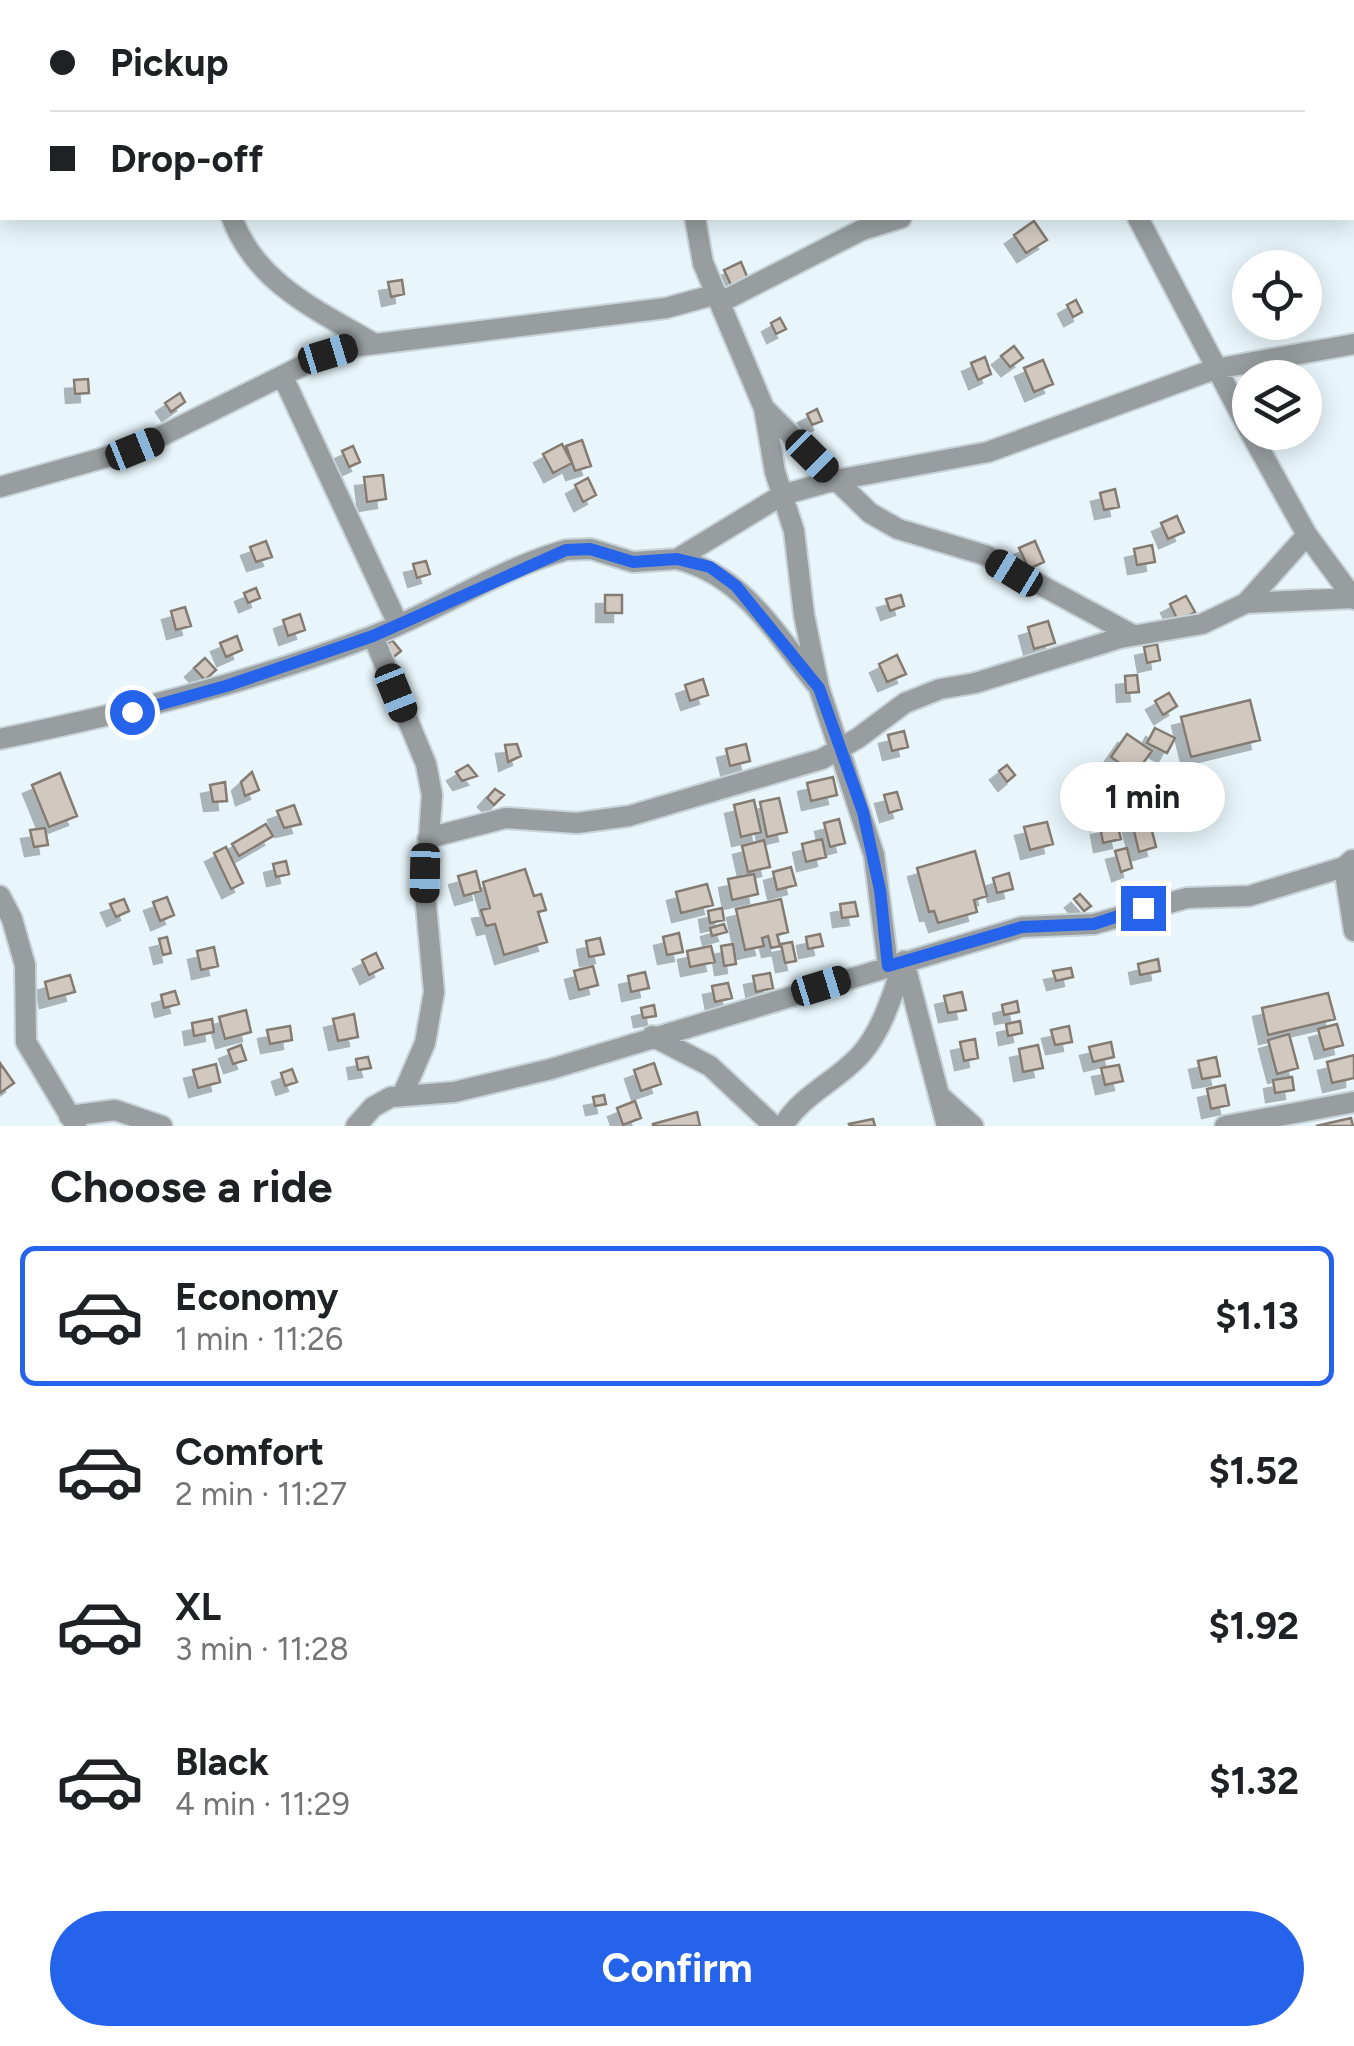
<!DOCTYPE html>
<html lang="en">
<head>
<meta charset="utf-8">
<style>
  body { margin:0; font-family:Figtree,sans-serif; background:#f2f2f2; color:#202124; height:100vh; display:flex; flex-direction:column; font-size:38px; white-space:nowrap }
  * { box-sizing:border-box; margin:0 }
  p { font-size:32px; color:#757577 }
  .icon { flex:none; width:55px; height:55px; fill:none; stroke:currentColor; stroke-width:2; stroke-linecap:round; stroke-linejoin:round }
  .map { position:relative; height:1126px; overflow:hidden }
  .panel { display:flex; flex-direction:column; background:#fff; flex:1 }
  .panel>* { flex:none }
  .hud { position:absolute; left:0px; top:0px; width:1355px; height:220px; box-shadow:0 5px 25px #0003; display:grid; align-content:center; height:220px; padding:0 50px; background:#fff }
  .fabs { position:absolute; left:1232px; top:250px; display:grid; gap:20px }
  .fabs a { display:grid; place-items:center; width:90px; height:90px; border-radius:50%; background:#fff; box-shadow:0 5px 25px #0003; font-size:50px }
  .end { position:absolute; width:45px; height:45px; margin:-22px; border:12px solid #2563eb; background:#fff; box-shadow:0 0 0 5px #fff }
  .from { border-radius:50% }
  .bubble { position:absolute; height:70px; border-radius:35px; background:#fff; box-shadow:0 5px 25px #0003; font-size:32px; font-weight:700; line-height:70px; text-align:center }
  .car { position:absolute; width:30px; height:60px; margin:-30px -15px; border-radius:12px; box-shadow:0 0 8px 2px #0007; background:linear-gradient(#222 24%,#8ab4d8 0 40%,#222 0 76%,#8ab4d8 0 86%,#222 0) }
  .hud b { display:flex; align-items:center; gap:35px; height:95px; font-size:38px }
  .hud b+b { border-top:2px solid #e0e0e0 }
  .hud i { width:25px; height:25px; background:#202124 }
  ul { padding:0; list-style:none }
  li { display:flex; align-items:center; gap:30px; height:140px; margin:0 20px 15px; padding:0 30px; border:5px solid transparent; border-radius:15px }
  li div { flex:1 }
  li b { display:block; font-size:38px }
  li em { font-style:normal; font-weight:700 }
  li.selected { border-color:#2563eb }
  li>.icon { width:90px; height:90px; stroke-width:1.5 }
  h2 { padding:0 50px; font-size:45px; line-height:120px }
  .primary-button { display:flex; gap:20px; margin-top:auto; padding:20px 50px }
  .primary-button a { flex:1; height:115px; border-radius:60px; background:#2563eb; color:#fff; font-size:40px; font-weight:700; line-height:115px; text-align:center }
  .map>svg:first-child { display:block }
  .building { fill:#d1c8bf; stroke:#847b73; stroke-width:2.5; filter:url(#shadow) }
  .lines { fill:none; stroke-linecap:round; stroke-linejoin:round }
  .minor-casing { stroke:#c7d3d8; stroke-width:24 }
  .minor { stroke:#989ea0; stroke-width:20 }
  .route { stroke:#2563eb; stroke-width:12 }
</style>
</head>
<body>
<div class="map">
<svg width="1354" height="1126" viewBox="0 0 1354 1126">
  <defs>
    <filter id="shadow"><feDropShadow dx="-9" dy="9" stdDeviation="0" flood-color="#0004"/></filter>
  </defs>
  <rect width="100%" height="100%" fill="#e8f6fb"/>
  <path class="building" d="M1034 221 1047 240 1026 253 1014 235Z
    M741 262 748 279 732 287 724 270Z
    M402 280 404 294 391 297 388 282Z
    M1076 300 1082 312 1073 317 1067 305Z
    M780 318 786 329 776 334 771 323Z
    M1014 346 1023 358 1010 367 1001 356Z
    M985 357 991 374 978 380 971 363Z
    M1043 360 1053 384 1034 392 1024 368Z
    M88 379 89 393 75 394 74 380Z
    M180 393 185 402 171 412 165 403Z
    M817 409 822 421 812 425 807 414Z
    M582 440 591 466 575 471 566 446Z
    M562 444 572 463 553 473 543 454Z
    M353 446 360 462 349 467 342 451Z
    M383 475 386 499 367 502 364 477Z
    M588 478 596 495 583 502 575 485Z
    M1115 489 1119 507 1104 510 1100 493Z
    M1177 516 1184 532 1168 539 1161 523Z
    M266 541 272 557 256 562 250 547Z
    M1035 541 1044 562 1029 569 1019 548Z
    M1152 545 1155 562 1137 565 1134 549Z
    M426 561 430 574 417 578 413 564Z
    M256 588 260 598 248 603 244 593Z
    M605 595H622V613H605Z
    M901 595 904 606 890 611 886 599Z
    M1186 596 1195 612 1178 621 1170 604Z
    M185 607 191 626 176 630 171 611Z
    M300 614 305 630 288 636 283 620Z
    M1048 621 1055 643 1034 649 1028 627Z
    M237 636 242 650 226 657 220 643Z
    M392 640 401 651 391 659 382 648Z
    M1157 644 1160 660 1147 663 1144 647Z
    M897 655 906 674 887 682 879 664Z
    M205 658 216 670 205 680 194 668Z
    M1137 675 1139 692 1126 693 1125 676Z
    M703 679 708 695 690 701 685 685Z
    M1169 693 1177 706 1163 715 1155 701Z
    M1250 700 1260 740 1191 757 1181 717Z
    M1155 728 1175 738 1167 753 1147 743Z
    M904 731 908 747 892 751 888 735Z
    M1127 734 1152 751 1135 774 1111 757Z
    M517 744 521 756 508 762 505 745Z
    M746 744 750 761 730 766 726 749Z
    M468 765 477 776 462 781 456 772Z
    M1007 765 1015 775 1007 782 999 771Z
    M252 772 259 790 245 796 241 782Z
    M60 773 77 816 49 827 32 785Z
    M833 777 837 795 811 801 807 783Z
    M225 782 227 801 213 802 210 785Z
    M495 789 504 795 494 805 487 798Z
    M897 792 902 809 889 813 884 795Z
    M1160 792 1164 805 1151 810 1147 797Z
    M779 798 787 832 767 837 760 802Z
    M754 800 761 832 741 837 734 805Z
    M1112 802 1115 818 1099 822 1095 805Z
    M294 805 301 824 284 828 277 811Z
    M1148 815 1156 847 1139 852 1131 819Z
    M839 819 845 843 830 847 824 823Z
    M1047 822 1053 844 1030 850 1024 827Z
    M1117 823 1121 839 1103 843 1100 826Z
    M266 824 273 836 239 856 232 844Z
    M45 828 48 845 34 847 30 830Z
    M822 839 826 857 806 862 802 844Z
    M764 840 770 867 748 872 742 846Z
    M226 847 243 883 231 889 214 853Z
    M1127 848 1132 868 1121 872 1115 851Z
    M975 851 987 896 974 900 977 912 938 923 934 911 929 912 917 868Z
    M286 861 289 874 276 877 273 864Z
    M791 867 796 885 777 890 773 872Z
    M525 869 534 896 541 894 546 910 538 912 547 942 504 955 495 924 486 926 481 910 490 908 483 882Z
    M476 871 481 891 464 896 458 876Z
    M1009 873 1013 889 997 893 993 878Z
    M754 874 758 894 732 900 728 879Z
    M707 884 713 905 681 913 676 892Z
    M1080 894 1091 906 1084 911 1074 899Z
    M167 897 174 915 160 921 153 902Z
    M124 899 129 911 116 917 110 904Z
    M781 899 788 932 777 935 780 946 771 948 768 936 762 938 764 946 745 950 736 909Z
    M855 902 858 916 842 918 840 904Z
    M722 908 724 920 710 923 708 911Z
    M724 924 727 932 712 936 710 928Z
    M679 933 683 952 667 955 663 937Z
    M820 934 823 946 808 949 806 937Z
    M167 937 171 953 163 955 159 939Z
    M600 938 604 954 589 957 586 941Z
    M792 942 796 961 785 963 781 944Z
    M733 944 736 964 724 966 721 946Z
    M711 946 715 962 690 967 687 951Z
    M214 947 218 966 201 970 197 951Z
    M376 953 383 968 369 975 362 960Z
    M1158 959 1160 971 1140 975 1138 964Z
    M593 966 598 985 579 990 574 971Z
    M1071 968 1073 977 1056 981 1053 971Z
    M645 972 649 988 631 992 628 976Z
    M770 973 773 988 756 992 753 976Z
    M70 975 75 992 49 999 45 982Z
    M728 983 732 998 715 1002 712 986Z
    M175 991 179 1004 164 1008 161 995Z
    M962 992 966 1010 948 1013 944 996Z
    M1328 993 1335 1019 1268 1035 1262 1008Z
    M1017 1001 1019 1012 1004 1015 1002 1005Z
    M654 1005 656 1016 643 1018 641 1008Z
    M246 1010 251 1032 225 1039 219 1017Z
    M354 1014 358 1037 338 1041 333 1019Z
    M212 1019 214 1032 194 1036 192 1023Z
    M1020 1021 1022 1033 1008 1036 1006 1024Z
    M1337 1024 1343 1045 1324 1050 1318 1029Z
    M290 1026 292 1040 270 1044 267 1030Z
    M1069 1026 1072 1042 1055 1045 1051 1030Z
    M1289 1034 1298 1068 1277 1074 1268 1040Z
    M975 1039 978 1058 964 1061 960 1042Z
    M1111 1042 1114 1057 1093 1062 1089 1047Z
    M241 1045 246 1060 233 1064 228 1050Z
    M1038 1045 1043 1068 1023 1072 1019 1049Z
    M1354 1055V1078L1332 1083 1327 1062Z
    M368 1057 371 1068 358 1070 356 1059Z
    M1216 1057 1220 1076 1202 1079 1198 1061Z
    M0 1063 14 1083 0 1093Z
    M654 1063 661 1084 641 1091 634 1070Z
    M216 1064 220 1082 198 1088 193 1070Z
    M1119 1065 1123 1081 1105 1085 1101 1068Z
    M292 1069 297 1082 285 1086 281 1073Z
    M1292 1077 1294 1090 1275 1093 1273 1080Z
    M1225 1085 1229 1105 1211 1109 1207 1089Z
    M604 1095 606 1104 595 1106 593 1097Z
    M635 1101 641 1118 623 1125 617 1108Z
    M697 1112 700 1126H653V1124Z
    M1351 1118 1353 1126H1316Z
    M873 1119 875 1126H850L849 1124Z"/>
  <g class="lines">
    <g class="minor-casing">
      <path id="minor" d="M179 0 181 2
        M623 0 624 2
        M586 2 587 0
        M869 2 870 0
        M1077 2V0
        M0 120H2
        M1352 153 1354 152
        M232 218C256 283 317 310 373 343
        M695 218 703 263 764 408 775 472 794 531 804 615 819 688 874 855 888 966
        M1138 218 1250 432
        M721 302 862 230 901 218
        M283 377 398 624
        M764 408 836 480 988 452 1215 369 1354 344
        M1250 432 1307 535 1354 599
        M0 487 135 449 310 362 351 347 666 308 717 294
        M677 559C744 576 774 632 816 684
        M1246 603 1307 535
        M373 636 426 764 432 795 425 894 434 992 425 1043 403 1094
        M0 739C130 712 245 684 370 637 436 612 498 569 566 550L591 549 633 562 677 559 782 495 836 480 870 513 898 529 985 555 1133 635
        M428 838 506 818 577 823 629 816 822 759 858 738 905 703 940 689 975 683 1120 638 1202 624 1246 603 1353 598
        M1352 860 1344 867 1354 931
        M0 896 12 919 25 965 26 1042 76 1126
        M904 961 947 1126
        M652 1036 710 1066 774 1126
        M942 1098 973 1126
        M69 1116 115 1110 162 1126
        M356 1126 373 1107 391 1097 454 1092 551 1069 1022 927 1094 924 1187 898 1249 896 1344 867
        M783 1126C803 1093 838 1081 862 1053 884 1027 893 992 904 961
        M1225 1126 1354 1102"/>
    </g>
    <use href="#minor" class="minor"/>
  </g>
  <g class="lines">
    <path class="route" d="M132 712 226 686 373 636 566 550 590 549 633 562 677 559 710 567 736 586 819 688 863 812 880 890 888 966 1022 927 1094 924 1143 908"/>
  </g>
</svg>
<div class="fabs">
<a><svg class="icon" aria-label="locate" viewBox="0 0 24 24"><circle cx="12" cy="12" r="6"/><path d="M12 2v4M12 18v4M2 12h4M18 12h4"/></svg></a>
<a><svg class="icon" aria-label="layers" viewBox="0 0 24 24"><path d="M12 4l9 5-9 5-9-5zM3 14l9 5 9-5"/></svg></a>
</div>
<i class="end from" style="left:132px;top:712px"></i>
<i class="end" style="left:1143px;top:908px"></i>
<div class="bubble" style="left:1060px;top:762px;width:165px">1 min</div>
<i class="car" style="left:328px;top:354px;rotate:73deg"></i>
<i class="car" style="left:135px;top:449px;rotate:68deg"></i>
<i class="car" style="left:812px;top:456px;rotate:135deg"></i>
<i class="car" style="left:1014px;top:573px;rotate:301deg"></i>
<i class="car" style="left:396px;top:693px;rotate:158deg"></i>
<i class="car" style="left:425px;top:873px;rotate:181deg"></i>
<i class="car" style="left:821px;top:986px;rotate:73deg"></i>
<div class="hud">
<b><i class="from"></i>Pickup</b>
<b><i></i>Drop-off</b>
</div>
</div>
<section class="panel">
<h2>Choose a ride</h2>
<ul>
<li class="selected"><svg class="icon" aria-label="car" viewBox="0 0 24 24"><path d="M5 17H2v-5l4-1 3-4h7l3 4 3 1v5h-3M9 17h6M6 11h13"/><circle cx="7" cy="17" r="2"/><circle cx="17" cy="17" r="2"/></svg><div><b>Economy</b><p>1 min · 11:26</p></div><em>$1.13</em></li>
<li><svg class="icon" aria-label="car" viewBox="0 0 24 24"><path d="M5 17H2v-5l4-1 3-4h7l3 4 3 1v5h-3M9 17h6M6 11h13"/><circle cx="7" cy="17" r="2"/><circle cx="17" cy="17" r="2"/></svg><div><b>Comfort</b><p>2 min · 11:27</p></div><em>$1.52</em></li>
<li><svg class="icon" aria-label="car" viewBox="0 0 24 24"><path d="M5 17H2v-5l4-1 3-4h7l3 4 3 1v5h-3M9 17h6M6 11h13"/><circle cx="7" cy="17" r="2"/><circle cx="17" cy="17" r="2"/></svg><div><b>XL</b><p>3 min · 11:28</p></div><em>$1.92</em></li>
<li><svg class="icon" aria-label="car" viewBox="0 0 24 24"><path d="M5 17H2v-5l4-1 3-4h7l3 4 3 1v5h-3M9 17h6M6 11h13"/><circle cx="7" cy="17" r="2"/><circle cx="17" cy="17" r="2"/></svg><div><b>Black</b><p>4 min · 11:29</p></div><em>$1.32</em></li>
</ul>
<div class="primary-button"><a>Confirm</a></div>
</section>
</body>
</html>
